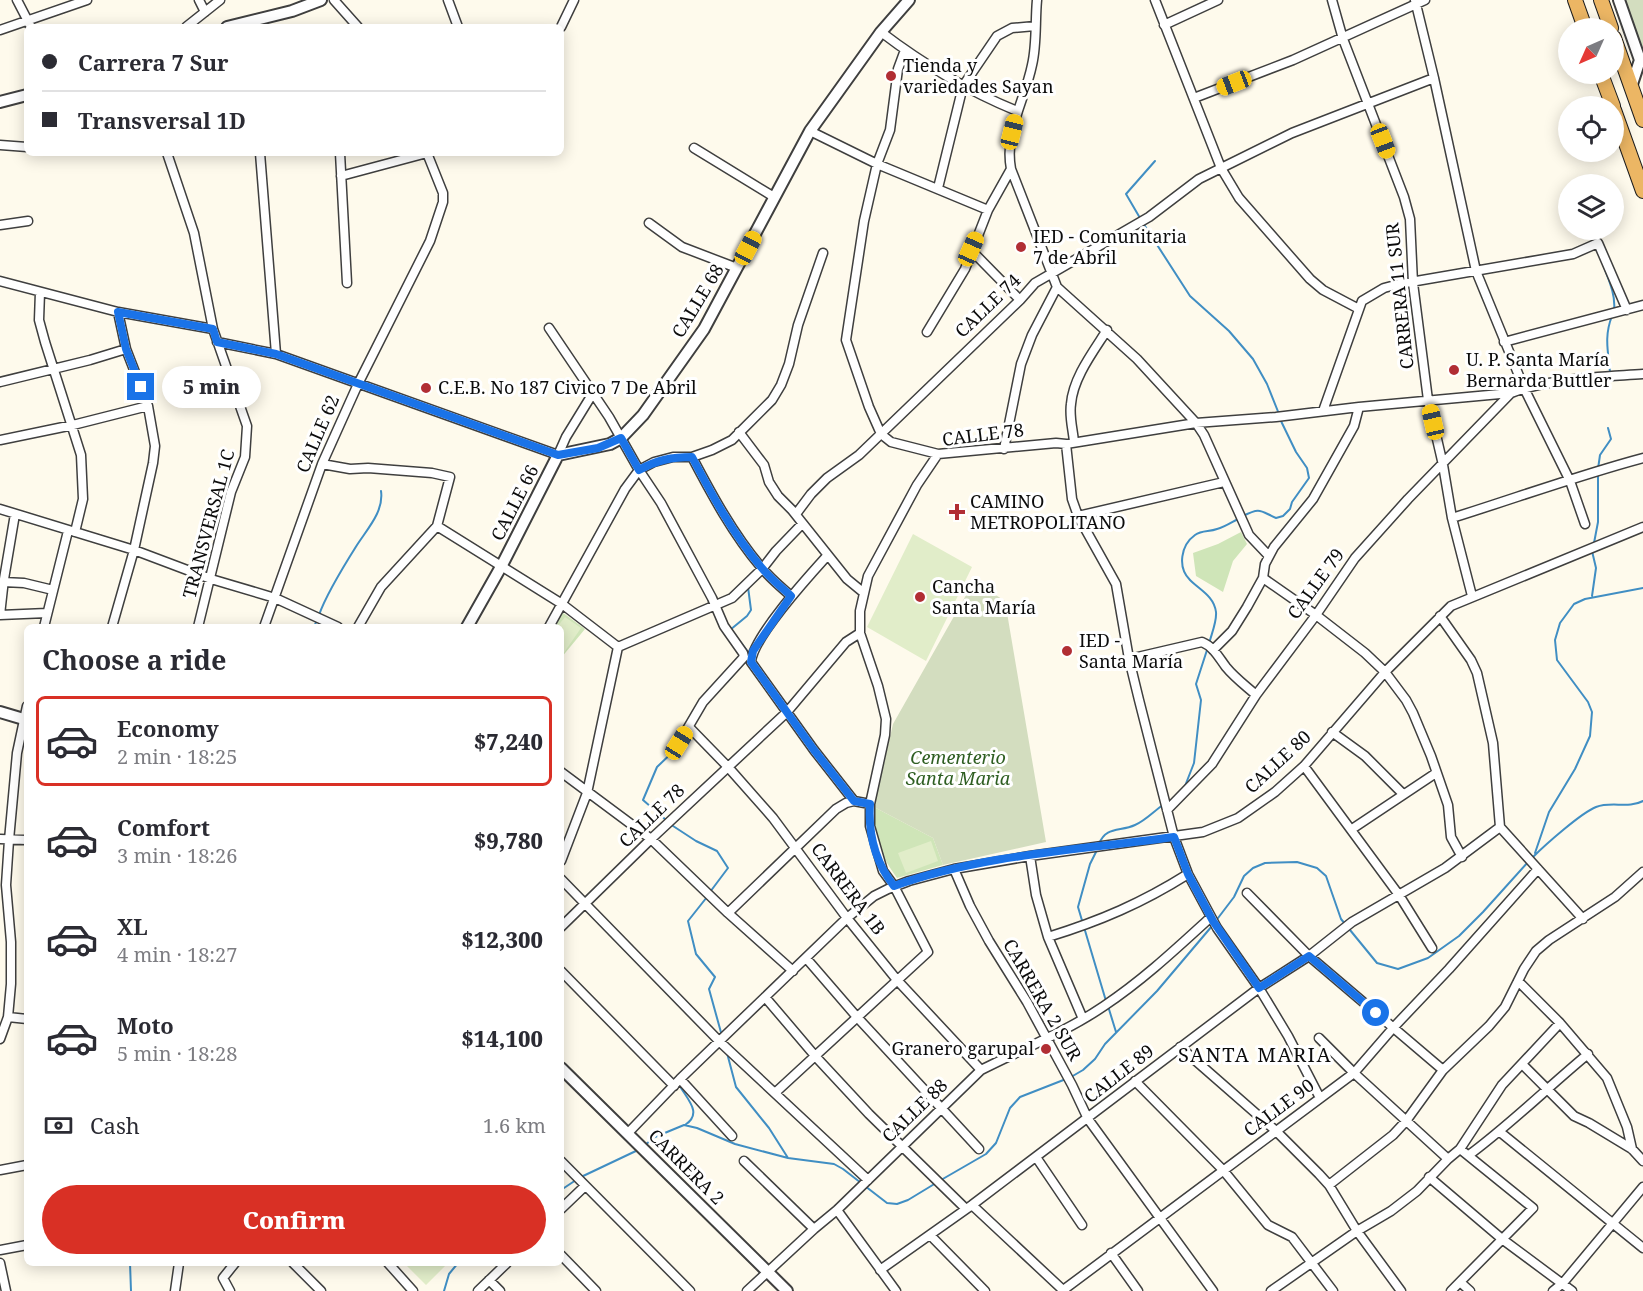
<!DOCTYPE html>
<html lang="en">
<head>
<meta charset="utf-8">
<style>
  body { margin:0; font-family:"Noto Serif",serif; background:#f7f7f7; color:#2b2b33; height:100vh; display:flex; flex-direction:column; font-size:22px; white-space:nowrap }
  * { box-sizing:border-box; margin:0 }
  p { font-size:20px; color:#7c7c81 }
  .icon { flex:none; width:33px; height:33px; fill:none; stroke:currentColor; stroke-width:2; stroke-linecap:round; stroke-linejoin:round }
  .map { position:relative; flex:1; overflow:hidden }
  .panel { position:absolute; left:24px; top:624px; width:540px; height:642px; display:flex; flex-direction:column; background:#fff; border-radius:9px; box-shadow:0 3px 15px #0003 }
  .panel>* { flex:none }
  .top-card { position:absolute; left:24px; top:24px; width:540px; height:132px; border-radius:9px; box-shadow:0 3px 15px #0003; display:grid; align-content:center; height:132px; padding:0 18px; background:#fff }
  .needle { width:39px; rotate:225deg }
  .controls { position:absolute; left:1558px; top:18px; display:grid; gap:12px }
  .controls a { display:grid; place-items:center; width:66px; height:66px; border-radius:50%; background:#fff; box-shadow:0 3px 15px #0003; font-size:30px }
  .end { position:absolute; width:27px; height:27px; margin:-14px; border:8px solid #1a73e8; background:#fff; box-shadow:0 0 0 3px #fff }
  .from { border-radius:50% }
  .bubble { position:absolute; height:42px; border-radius:21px; background:#fff; box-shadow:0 3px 15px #0003; font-size:20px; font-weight:800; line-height:42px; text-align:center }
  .car { position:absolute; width:18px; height:36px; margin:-18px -9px; border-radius:8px; box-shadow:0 0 4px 2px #0007; background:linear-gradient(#f5c518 24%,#345 0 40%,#f5c518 0 76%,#345 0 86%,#f5c518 0) }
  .top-card b { display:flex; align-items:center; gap:21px; height:57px; font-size:22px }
  .top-card b+b { border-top:2px solid #e1e1e2 }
  .top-card i { width:15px; height:15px; background:#2b2b33 }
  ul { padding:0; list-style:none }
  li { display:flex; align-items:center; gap:18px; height:90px; margin:0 12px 9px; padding:0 6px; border:3px solid transparent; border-radius:9px }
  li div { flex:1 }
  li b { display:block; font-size:22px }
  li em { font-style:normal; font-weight:800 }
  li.on { border-color:#d93025 }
  li>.icon { width:54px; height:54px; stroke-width:1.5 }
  h2 { padding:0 18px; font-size:27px; line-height:72px }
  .pay { display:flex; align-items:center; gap:15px; height:66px; padding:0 18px; font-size:22px }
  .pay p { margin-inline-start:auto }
  .action { display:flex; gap:12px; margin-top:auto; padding:12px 18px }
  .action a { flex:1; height:69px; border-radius:36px; background:#d93025; color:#fff; font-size:24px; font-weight:800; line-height:69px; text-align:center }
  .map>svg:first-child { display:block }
  .green { fill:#cfe5b8 }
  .cemetery { fill:#d3ddbf }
  .pitch { fill:#e1edc9 }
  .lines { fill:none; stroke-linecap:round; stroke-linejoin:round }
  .stream { stroke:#408ec3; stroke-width:2 }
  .minor-casing { stroke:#3f3f3f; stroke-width:11 }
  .tertiary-casing { stroke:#3f3f3f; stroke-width:14 }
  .trunk-casing { stroke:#1d1d1d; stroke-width:16 }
  .minor { stroke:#fff; stroke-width:8 }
  .tertiary { stroke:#fff; stroke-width:10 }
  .trunk { stroke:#ecb664; stroke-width:14 }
  .route { stroke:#1a73e8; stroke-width:8 }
  .poi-dot { fill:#b12e34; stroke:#fff; stroke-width:2 }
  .labels { text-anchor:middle; stroke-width:6; stroke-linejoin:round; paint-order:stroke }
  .poi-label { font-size:18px; fill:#0c0c0c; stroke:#fff; text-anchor:start }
  .street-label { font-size:18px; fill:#0c0c0c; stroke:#fff }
  .park-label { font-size:18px; font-style:italic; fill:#2e5e21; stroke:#fff }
  .neighbourhood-label { font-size:20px; letter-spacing:1.5px; fill:#0c0c0c; stroke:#fff }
</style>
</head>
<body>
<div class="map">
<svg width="1643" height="1291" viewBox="0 0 1643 1291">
  <rect width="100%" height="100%" fill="#fefaec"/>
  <path class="green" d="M1241 532 1247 544 1233 561 1223 592 1196 576 1193 553 1218 544Z
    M562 612 585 629 561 658V627H553Z
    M874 807 933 838 943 865 897 878C878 851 875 840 874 807Z"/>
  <path class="cemetery" d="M1621 0H1643V47L1639 49Z
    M974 581 1005 601 1046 842 943 865 933 838 874 807 893 724Z"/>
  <path class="pitch" d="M913 534 972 567 926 661 867 627Z
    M565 617 581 628 561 657V627H557Z
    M931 841 938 861 906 873 898 853Z
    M404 1263H448L426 1285Z"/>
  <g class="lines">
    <path class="stream" d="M1140 218 1126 194 1155 161
      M1143 223 1190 296 1229 331 1253 359 1267 384 1279 414
      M1603 264C1608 278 1616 295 1614 310
      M1610 372C1608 351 1604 336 1612 316
      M1598 469 1600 455 1611 439 1608 428
      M1243 516C1261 507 1260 511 1276 518L1283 516 1290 509 1292 502 1309 478 1307 468 1296 452 1280 419
      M1594 543 1598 522V474
      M1592 596 1596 568 1592 551
      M319 615C326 595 345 564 357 545 368 528 384 511 381 491
      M314 627 317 620
      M731 631 730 630 747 616 751 610 748 587
      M1209 644C1211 635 1217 622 1216 612 1214 596 1200 590 1190 580 1177 567 1181 545 1195 535 1202 530 1209 532 1217 529 1225 527 1232 522 1238 519
      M727 682 749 657 748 652 739 640
      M1185 786 1194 763 1201 700 1196 684 1207 650
      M666 820 643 800 657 767 679 746
      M670 824 696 841 717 851 728 868 710 892
      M1099 844C1106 826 1120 832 1135 825 1145 821 1154 811 1163 805
      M1097 850 1090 864 1078 907 1106 1001
      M1535 853 1549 812 1575 769 1590 736 1592 712 1588 702 1557 660 1555 640 1560 623 1574 604 1585 599 1643 588
      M1533 857C1545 845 1581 813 1596 807 1612 801 1628 809 1643 801
      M707 897 688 921 696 954 715 977 709 989 722 1036
      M1215 922 1234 897 1244 876 1253 868 1265 863 1297 862 1317 868 1326 876 1341 919 1377 963 1398 969 1428 958 1459 936 1483 912 1529 861
      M1108 1006 1116 1032
      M727 1053 736 1087 769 1128 788 1158
      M1071 1077 1083 1070 1095 1059 1105 1044 1157 991 1212 926
      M681 1088C689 1101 702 1114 685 1125
      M645 1145 655 1137 684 1125 697 1128 735 1144 788 1158 834 1164 843 1169 887 1203 897 1204 908 1200 936 1183
      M581 1177 638 1150
      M941 1180 986 1154 996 1143 1010 1108 1020 1097 1066 1079
      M561 1190 576 1180
      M130 1263 131 1291
      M444 1291 449 1274 458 1263"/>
    <g class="minor-casing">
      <path id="minor" d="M17 0 31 27
        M199 0 205 12
        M334 0 358 27
        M448 0 458 27
        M1037 0C1035 21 1037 44 1032 65 1025 100 1004 132 1011 169L1057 287 1137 359 1196 423 1204 435 1249 535 1268 555
        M1155 0 1221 168 1239 198 1310 279 1323 290 1359 309
        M1332 0 1343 39 1404 197 1410 219 1413 283 1428 400 1443 465 1452 518 1472 596
        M1415 0 1434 78 1476 271 1524 388 1570 481 1585 524
        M1164 25 1218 0
        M186 27 220 0
        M561 27 574 0
        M0 30 87 0
        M881 32C923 64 968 91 1017 111
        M905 50 898 69 890 130 877 164 864 221 846 340 869 407 881 434 891 442 938 454 1056 443 1066 444 1196 423 1276 417 1359 407 1511 393C1551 378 1601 377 1643 374
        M1194 98 1293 60 1425 0
        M810 131 877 164 988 210
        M0 145 27 147
        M694 148 774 197
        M167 153 194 233 213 329 247 426 245 457 231 492 198 627
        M260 153 276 354
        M340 153 347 283
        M341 176 427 153
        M938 188 963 86 997 36 1012 28 1035 26
        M649 223 682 247 737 268
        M0 225 28 221
        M971 250 1020 300
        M0 281 118 312 213 329
        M40 292 39 320 45 342 81 455 83 499 75 532
        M549 328 609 417 639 470 661 503 712 598 724 626 743 653 744 657 703 702 679 743
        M927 332 965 269 988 210 1011 169
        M217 342 276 354 558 455 566 437 593 393
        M1504 342 1643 305
        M0 382 90 360 126 349
        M1323 411 1362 301 1384 288 1399 284 1573 254 1598 243 1627 310
        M739 432 764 465 769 482 778 496 792 510 847 579 864 593
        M0 440 73 425 148 406
        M1074 442C1073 430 1069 416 1071 404 1073 378 1093 352 1107 330
        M1066 444 1072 499 1078 516 1116 584 1129 659 1139 700 1174 837 1188 874 1217 928 1259 988 1288 1036 1320 1098
        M1004 449 1021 364 1032 335 1057 287
        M692 457C712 495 733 534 761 567 770 578 781 587 791 596
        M322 464 350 469 368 468 432 473 450 477 437 526 381 587 358 627
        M0 509 134 550 211 579 275 598 338 627
        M796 514 811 494 827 478 859 455 1020 300 1035 283 1149 217 1199 179 1292 133 1434 78
        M1078 516 1224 482
        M1452 518C1516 498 1579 475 1643 458
        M437 526 562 604 618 647
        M827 556C808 577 753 637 751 662L814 750 854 801 870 804
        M1263 578 1316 615 1365 653 1385 672 1406 700 1413 713 1431 756 1448 805 1451 837 1462 857
        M3 582 24 583 53 590
        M0 615 4 579 15 514
        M0 615 47 613
        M1440 616 1471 660 1477 673 1493 743 1500 827 1583 919
        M44 627 68 531
        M112 627 134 550 153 463 155 446 148 406 126 349 118 312
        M264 627 322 464 358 384 430 241 443 202V193L427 153
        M549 627 625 489 639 470 654 462 673 457H692L712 450 732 440 772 400 781 385 789 364 798 325 823 253
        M618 647 732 598 762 569 776 551 802 524
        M1213 650 1232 631 1247 607 1263 578 1265 564 1274 547 1313 499 1354 426 1359 407
        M1129 659 1202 642C1214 647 1219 658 1226 667 1235 678 1246 686 1256 695
        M689 727 728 767 773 818 847 918 897 980 981 1070
        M1332 732 1365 756 1403 794
        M1304 766 1399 895 1432 948
        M561 772 651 839 728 913 793 971
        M1167 810 1212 764 1256 695 1316 615 1355 558 1408 499 1511 393
        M1352 829 1436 773
        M0 839 27 840
        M1030 856 1036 895 1048 937 1083 1019
        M561 861 587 793 618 647
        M954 869 970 906 989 941 1027 1002 1072 1085 1088 1119 1213 1291
        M561 879 720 1042 868 1180
        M1247 893 1309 956 1443 1070
        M728 913 836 809 846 803 854 801
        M561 927 651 839 787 712 846 642 860 633
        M1048 937C1100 921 1142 903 1188 874
        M806 958 857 1017 979 1149
        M561 971 674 1086
        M1518 981 1560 1023 1607 1078 1627 1127 1632 1149
        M765 997 816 1057 869 1114 966 1209
        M8 1017 27 1019
        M1319 1038 1354 1073 1448 1159
        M0 1039 8 1017 11 984V942L6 885 9 840 17 753 27 706
        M1180 1047 1276 1131 1319 1174 1329 1185 1357 1231 1401 1291
        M1522 1064 1574 1116 1589 1123 1632 1149 1643 1161
        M680 1079 732 1136
        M1135 1081 1223 1170 1268 1225 1292 1237 1333 1291
        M776 1092 928 952 894 886 883 871 870 826V804L885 735 886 719 878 686 860 633V611L868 576 917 485 938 454
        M1500 1132 1643 1248
        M628 1133 680 1079 847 918 874 896 888 889 909 881 954 869 1030 856 1203 832 1238 818 1275 792 1304 766 1385 672 1451 606 1643 527
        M1469 1155C1511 1124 1548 1087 1588 1054
        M1036 1157 1082 1225
        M561 1161 690 1291
        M744 1161 814 1229
        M0 1170 27 1165
        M1429 1177 1502 1239 1572 1291
        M1329 1185 1393 1135 1406 1121 1443 1070 1489 1026 1505 1007 1524 969 1536 951 1549 940 1615 897 1643 872
        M972 1205 1064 1291
        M561 1209 585 1186
        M837 1210 896 1291
        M930 1235 985 1291
        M0 1250 27 1245
        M1111 1253 1138 1291
        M561 1255 596 1291
        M0 1263 6 1291
        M293 1263 321 1291
        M388 1263 413 1291
        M880 1270 972 1205 1259 988 1309 956 1352 922 1445 868 1500 827
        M489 1280 500 1291
        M1460 1282 1470 1291
        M175 1291 179 1263
        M230 1291 223 1278 235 1263
        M478 1291 507 1263
        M747 1291 814 1229 837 1210 981 1070C1022 1049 1066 1032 1104 1006 1143 980 1177 948 1211 917
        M1062 1291 1354 1073 1393 1028 1449 969 1538 869
        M1271 1291 1357 1231 1391 1211 1417 1191 1448 1159 1460 1149 1502 1085 1560 1023
        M1451 1291 1533 1208 1460 1149
        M1553 1291 1563 1283 1643 1187"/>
    </g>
    <g class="tertiary-casing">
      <path id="tertiary" d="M1619 0 1640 60 1631 87
        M227 27 292 11 321 0
        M0 102 27 95
        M467 627 502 565 558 455 610 444 621 438 643 415 704 329 810 131 881 32 909 0
        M0 712 27 720
        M561 1068 787 1291"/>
    </g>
    <g class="trunk-casing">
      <path id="trunk" d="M1575 0 1585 28
        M1601 0 1611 28
        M1614 38 1643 120
        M1601 74 1613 106
        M1614 110 1643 191"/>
    </g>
    <use href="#minor" class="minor"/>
    <use href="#tertiary" class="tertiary"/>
    <use href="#trunk" class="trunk"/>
  </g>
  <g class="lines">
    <path class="route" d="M141 387 126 349 118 312 213 329 217 342 276 354 558 455 598 448 621 438 639 470C657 460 672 457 692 457 712 495 733 534 761 567 770 578 781 587 791 596L753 651 751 662 814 750 854 801 870 804C868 834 876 863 894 886 983 854 1081 850 1174 837L1188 874 1213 921 1259 988 1309 956 1376 1013"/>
  </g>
  <g class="poi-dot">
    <circle cx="891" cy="76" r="6"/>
    <circle cx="1021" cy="247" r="6"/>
    <circle cx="1454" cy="370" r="6"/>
    <circle cx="426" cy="388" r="6"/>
    <path d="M954 503h6v6h6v6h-6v6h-6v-6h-6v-6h6z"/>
    <circle cx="920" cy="597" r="6"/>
    <circle cx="1067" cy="651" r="6"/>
    <circle cx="1046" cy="1049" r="6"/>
  </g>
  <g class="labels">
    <g class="poi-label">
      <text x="903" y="72">Tienda y<tspan x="903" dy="21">variedades Sayan</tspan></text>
      <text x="1033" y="243">IED - Comunitaria<tspan x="1033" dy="21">7 de Abril</tspan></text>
      <text x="1466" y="366">U. P. Santa María<tspan x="1466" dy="21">Bernarda Buttler</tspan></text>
      <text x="438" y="394">C.E.B. No 187 Civico 7 De Abril</text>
      <text x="970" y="508">CAMINO<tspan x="970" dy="21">METROPOLITANO</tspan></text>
      <text x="932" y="593">Cancha<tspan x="932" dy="21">Santa María</tspan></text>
      <text x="1079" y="647">IED -<tspan x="1079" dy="21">Santa María</tspan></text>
      <text x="1034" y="1055" text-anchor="end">Granero garupal</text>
    </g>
    <g class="street-label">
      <text transform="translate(1400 296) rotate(-96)" y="6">CARRERA 11 SUR</text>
      <text transform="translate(698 301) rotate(-59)" y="6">CALLE 68</text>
      <text transform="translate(988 306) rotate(-44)" y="6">CALLE 74</text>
      <text transform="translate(318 434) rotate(-67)" y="6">CALLE 62</text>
      <text transform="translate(983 435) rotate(-7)" y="6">CALLE 78</text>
      <text transform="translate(515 503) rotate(-63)" y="6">CALLE 66</text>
      <text transform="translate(209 524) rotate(-75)" y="6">TRANSVERSAL 1C</text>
      <text transform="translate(1316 584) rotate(-54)" y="6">CALLE 79</text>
      <text transform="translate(1278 762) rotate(-43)" y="6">CALLE 80</text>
      <text transform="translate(652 816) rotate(-44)" y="6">CALLE 78</text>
      <text transform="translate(848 889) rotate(53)" y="6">CARRERA 1B</text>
      <text transform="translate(1042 1000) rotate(60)" y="6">CARRERA 2 SUR</text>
      <text transform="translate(1119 1074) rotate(-38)" y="6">CALLE 89</text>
      <text transform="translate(1279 1108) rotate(-37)" y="6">CALLE 90</text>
      <text transform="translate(915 1111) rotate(-44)" y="6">CALLE 88</text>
      <text transform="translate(686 1167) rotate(45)" y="6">CARRERA 2</text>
    </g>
    <g class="park-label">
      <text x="958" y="764">Cementerio<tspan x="958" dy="21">Santa Maria</tspan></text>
    </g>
    <g class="neighbourhood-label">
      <text x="1255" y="1062">SANTA MARIA</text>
    </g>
  </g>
</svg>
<div class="controls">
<a><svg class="needle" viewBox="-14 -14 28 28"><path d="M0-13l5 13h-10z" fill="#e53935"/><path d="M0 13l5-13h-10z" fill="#7c7c81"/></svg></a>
<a><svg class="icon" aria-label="locate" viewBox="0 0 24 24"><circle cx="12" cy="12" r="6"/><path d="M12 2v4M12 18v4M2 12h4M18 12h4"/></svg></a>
<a><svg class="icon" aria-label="layers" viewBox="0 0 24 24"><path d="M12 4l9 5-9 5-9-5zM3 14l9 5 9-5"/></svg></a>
</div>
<i class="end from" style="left:1376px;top:1013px"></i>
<i class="end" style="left:141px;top:387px"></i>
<div class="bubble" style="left:162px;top:366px;width:99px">5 min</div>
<i class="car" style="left:1234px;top:83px;rotate:249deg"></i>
<i class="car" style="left:1012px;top:132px;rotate:14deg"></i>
<i class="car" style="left:1383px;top:141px;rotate:159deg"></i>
<i class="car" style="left:748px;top:248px;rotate:28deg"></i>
<i class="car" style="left:971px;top:249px;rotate:24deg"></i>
<i class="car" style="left:1433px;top:422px;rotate:347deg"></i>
<i class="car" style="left:679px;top:743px;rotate:32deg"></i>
<div class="top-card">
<b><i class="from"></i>Carrera 7 Sur</b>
<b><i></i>Transversal 1D</b>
</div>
<section class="panel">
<h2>Choose a ride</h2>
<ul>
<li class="on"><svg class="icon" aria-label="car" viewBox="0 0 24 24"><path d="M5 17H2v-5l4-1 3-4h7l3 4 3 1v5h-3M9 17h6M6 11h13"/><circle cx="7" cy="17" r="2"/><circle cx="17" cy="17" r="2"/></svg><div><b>Economy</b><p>2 min · 18:25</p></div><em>$7,240</em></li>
<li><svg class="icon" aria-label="car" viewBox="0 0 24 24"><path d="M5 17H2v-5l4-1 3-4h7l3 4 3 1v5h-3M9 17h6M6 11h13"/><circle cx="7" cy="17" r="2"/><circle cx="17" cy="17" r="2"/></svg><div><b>Comfort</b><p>3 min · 18:26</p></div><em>$9,780</em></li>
<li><svg class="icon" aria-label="car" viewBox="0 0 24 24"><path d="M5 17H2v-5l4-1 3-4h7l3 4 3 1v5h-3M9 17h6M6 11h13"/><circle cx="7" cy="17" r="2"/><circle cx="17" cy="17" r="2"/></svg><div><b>XL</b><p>4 min · 18:27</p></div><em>$12,300</em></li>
<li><svg class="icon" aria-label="car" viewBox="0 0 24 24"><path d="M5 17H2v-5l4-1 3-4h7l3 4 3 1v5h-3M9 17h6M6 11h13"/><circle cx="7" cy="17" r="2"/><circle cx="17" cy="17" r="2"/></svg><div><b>Moto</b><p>5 min · 18:28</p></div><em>$14,100</em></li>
</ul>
<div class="pay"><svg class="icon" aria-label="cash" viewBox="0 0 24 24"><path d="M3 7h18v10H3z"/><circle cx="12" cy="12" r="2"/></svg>Cash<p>1.6 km</p></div>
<div class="action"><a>Confirm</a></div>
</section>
</div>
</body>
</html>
